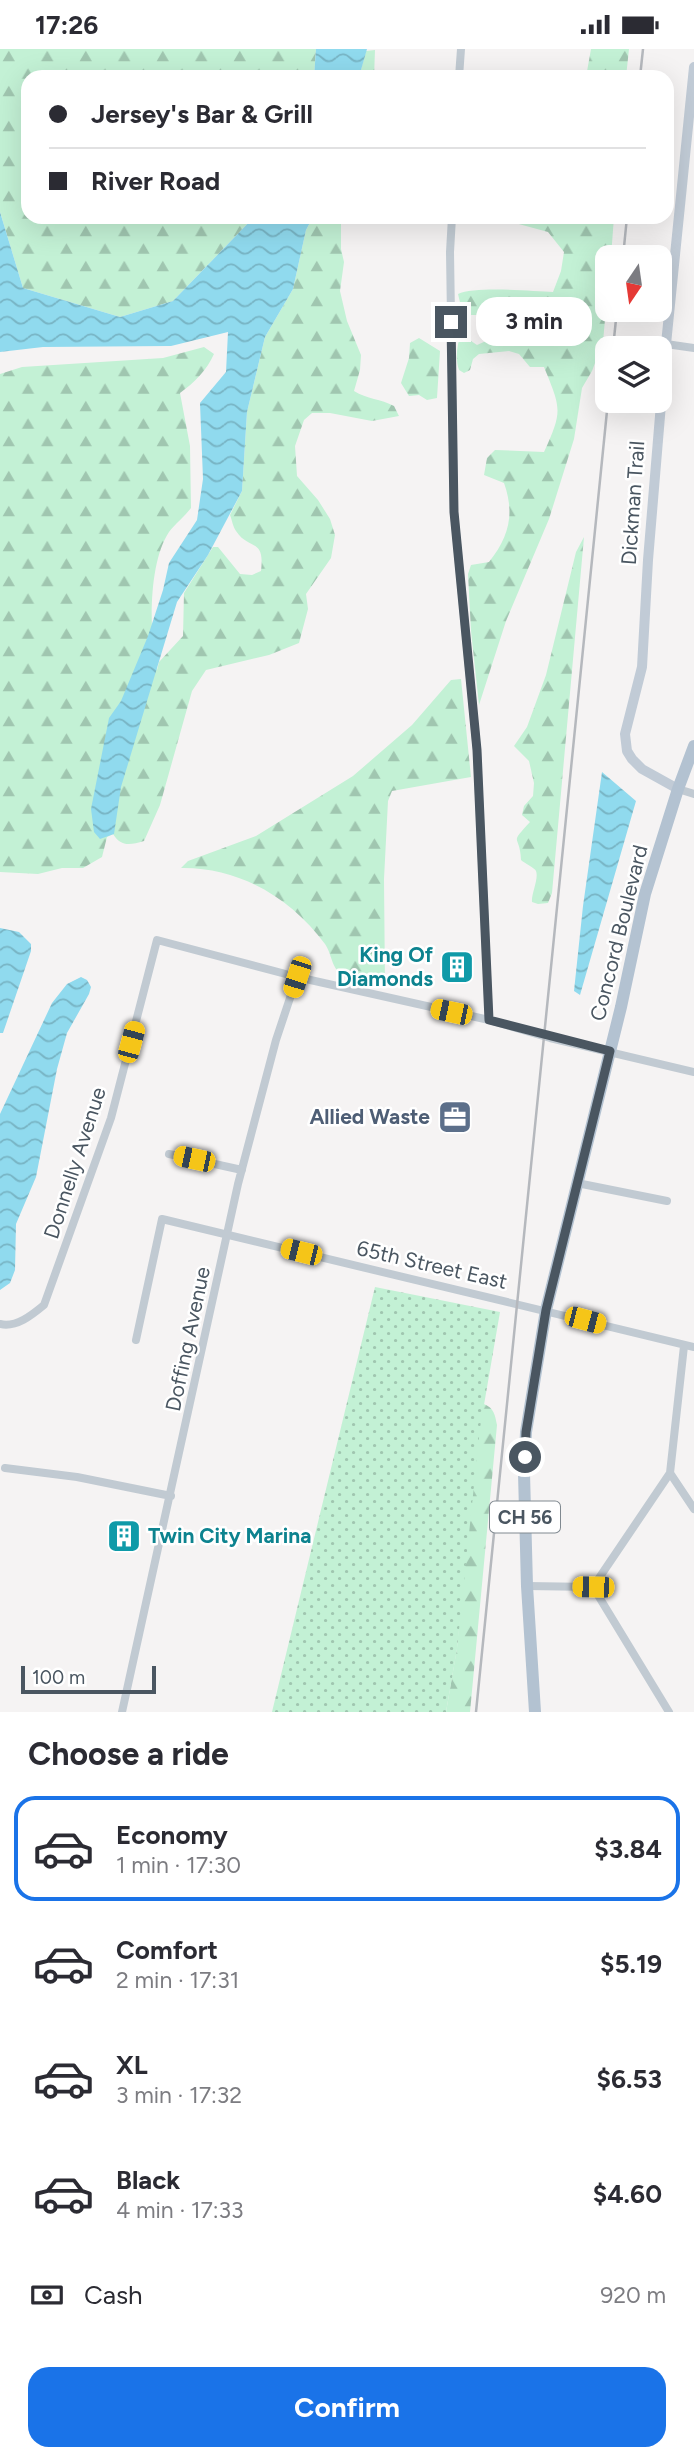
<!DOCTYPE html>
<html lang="en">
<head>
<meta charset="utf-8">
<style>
  body { margin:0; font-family:Figtree,sans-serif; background:#f2f2f3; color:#2b2b33; height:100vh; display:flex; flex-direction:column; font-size:26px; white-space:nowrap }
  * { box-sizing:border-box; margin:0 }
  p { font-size:23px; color:#7c7c81 }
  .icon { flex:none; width:38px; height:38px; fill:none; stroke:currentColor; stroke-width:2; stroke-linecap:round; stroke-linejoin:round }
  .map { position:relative; height:1663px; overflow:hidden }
  .details { display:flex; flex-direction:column; background:#fff; flex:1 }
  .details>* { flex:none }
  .guide { position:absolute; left:21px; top:21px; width:653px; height:154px; border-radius:21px; box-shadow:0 7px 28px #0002; display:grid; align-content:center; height:154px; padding:0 28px; background:#fff }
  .needle { width:46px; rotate:193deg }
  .buttons { position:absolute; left:595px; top:196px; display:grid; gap:14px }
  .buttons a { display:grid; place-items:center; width:77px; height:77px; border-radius:14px; background:#fff; box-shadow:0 7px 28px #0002; font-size:35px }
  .scale { position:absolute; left:21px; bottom:18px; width:135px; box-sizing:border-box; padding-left:7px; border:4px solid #4a5661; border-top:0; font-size:19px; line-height:24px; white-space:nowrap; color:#4a5661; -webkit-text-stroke:5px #fff; paint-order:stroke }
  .end { position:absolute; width:32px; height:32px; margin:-16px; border:9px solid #4a5661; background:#fff; box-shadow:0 0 0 4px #fff }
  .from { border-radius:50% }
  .bubble { position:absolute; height:49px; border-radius:21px; background:#fff; box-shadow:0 7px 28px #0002; font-size:23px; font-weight:700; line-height:49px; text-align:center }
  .car { position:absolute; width:21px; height:42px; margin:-21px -10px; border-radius:9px; box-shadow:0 0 5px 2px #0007; background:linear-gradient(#f5c518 24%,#345 0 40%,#f5c518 0 76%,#345 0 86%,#f5c518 0) }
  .guide b { display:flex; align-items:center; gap:24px; height:66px; font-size:26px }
  .guide b+b { border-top:2px solid #e1e1e2 }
  .guide i { width:18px; height:18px; background:#2b2b33 }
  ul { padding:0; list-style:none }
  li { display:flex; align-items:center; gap:21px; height:105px; margin:0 14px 10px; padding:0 14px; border:4px solid transparent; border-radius:21px }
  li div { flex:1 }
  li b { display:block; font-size:26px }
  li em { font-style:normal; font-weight:700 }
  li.active { border-color:#1a73e8 }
  li>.icon { width:63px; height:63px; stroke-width:1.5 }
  h2 { padding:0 28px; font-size:32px; line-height:84px }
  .pay { display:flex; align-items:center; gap:18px; height:77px; padding:0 28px; font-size:26px }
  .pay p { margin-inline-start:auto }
  .action { display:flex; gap:14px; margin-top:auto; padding:14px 28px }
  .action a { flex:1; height:80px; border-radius:21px; background:#1a73e8; color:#fff; font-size:28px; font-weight:700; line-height:80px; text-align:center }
  .status { display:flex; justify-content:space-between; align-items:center; height:49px; padding:0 35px; background:#fff; direction:ltr }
  .status svg { height:19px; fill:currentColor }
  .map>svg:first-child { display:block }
  .forest { fill:url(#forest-firs) }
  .park { fill:url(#park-dots) }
  .water { fill:url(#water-waves) }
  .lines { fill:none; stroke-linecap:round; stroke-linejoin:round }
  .street { stroke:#c1cad2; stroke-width:8 }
  .secondary { stroke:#c1cbd6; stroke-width:10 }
  .primary { stroke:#b3c2d1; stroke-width:12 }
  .rail { stroke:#b5b8bd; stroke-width:2.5 }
  .route { stroke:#4a5661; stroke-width:9 }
  .labels { text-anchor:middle; stroke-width:5; stroke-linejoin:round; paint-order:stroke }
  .shield { fill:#fff; stroke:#808990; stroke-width:2 }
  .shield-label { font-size:19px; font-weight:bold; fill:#4a5661 }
  .street-label { font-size:21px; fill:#4a5661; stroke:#fff }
  .culture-label { font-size:21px; font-weight:bold; fill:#0d838f; stroke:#fff; text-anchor:end }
  .service-label { font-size:21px; font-weight:bold; fill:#4e5e75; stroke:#fff; text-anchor:end }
</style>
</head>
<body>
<div class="status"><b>17:26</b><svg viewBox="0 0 49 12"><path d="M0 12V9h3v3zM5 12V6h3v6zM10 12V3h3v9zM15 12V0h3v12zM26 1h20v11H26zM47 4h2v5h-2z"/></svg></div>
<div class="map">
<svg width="694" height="1663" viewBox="0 0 694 1663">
  <defs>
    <pattern id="forest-firs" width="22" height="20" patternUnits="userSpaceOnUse" patternTransform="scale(1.75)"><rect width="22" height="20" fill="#c3f1d5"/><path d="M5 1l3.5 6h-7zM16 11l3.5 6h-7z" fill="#a0c6b0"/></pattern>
    <pattern id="park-dots" width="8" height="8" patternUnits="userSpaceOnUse" patternTransform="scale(1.75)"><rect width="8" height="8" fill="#c3f1d5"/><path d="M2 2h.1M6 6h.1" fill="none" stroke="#a0c6b0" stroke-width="1.8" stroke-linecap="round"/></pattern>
    <pattern id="water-waves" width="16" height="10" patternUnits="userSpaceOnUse" patternTransform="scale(1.75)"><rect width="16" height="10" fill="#90daee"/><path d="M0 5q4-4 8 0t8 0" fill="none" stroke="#78b4c4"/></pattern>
  </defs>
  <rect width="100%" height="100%" fill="#f5f3f3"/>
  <path class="forest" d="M0 0H316L314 28H28V168H254L173 252 120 268 23 239 0 163Z
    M591 0H629L626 28H586Z
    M375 1 374 28H359L366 2Z
    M313 168H341V200L344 213 340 242 347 272 361 306 360 321 354 342C367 350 381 350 394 357L399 367 372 372 330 364H312L304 371 295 397 297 427 318 451 330 470 335 486 331 509 306 545 308 560 299 594 269 606 206 621 192 642 160 756 144 792C130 796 121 798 113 785L107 788 102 808 83 819H62L38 825 0 823V325L22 318 163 309 204 298 214 305C207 321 194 334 180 344L190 397 191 459C184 468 175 475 169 483 148 514 149 586 157 621L159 613 183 587 184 544 213 498H218L240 525 252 526 261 522C265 488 249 502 236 482 233 478 232 471 230 466L242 442 247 363 265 288 293 240 306 181Z
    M465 168H614L611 208H607V248L603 293 592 322 582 339 574 390 549 470 506 572 479 656 471 582 468 525 471 516 489 513C509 488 515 465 504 434L484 426 487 409 495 401 544 403C563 361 561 360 544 318H530L519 305 509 302 479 305 473 310 470 321 464 324 459 321C455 310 457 295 461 285L466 282 471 285V292L477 296 486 292H493L504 280 500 268 492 263 477 266H463L458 245C475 237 531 242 553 243L561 222 564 203 548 183 515 174H473Z
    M419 289 440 302 437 349 427 351 419 346 409 347 401 334 409 309 410 294Z
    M584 488 552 844 548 854 538 855 532 853C531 845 539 830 536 822 535 819 524 814 521 811 520 784 508 797 530 773L522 766 524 757 533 747 534 734 529 712 514 697 527 678 546 626 576 503Z
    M461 630 471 728 392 742 388 752 384 830 385 937C371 936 355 935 343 927 331 919 332 905 325 895 291 849 239 818 181 819L188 812 256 787 353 727 412 676 451 631Z
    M484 1355C494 1359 495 1366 497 1376L470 1663H446L457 1599 478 1360Z"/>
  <path class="park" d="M375 1238 500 1263 480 1379 457 1600 446 1663H272Z"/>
  <path class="water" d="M316 0H367L359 28H314Z
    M0 163 23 239 120 268 173 252 254 168H313L306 181 293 240 265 288 247 363 242 442 208 506 177 553 121 738 114 785 100 790 94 783 91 760 109 669 121 652 148 587 163 541 169 514 197 471 203 430 200 354 226 323 228 283 171 297 43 298 0 303Z
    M602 723 636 752 580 946 574 942 583 857Z
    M0 879 19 883 31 895V902L3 984H0Z
    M81 928 87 931 91 938 89 945 67 984 57 1020 36 1128 16 1175 15 1221 10 1234 0 1241V1065L52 954 67 935Z"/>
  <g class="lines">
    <path class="street" d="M459 28 461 0
      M452 168 450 203 454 463 477 702 489 971
      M666 295 694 299
      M678 740 694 745
      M169 1105 242 1121
      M577 1134 667 1152
      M0 1275C16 1279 32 1266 44 1256L111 1069 157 891 297 928 489 971 550 989 694 1023
      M136 1291 162 1170 694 1298
      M5 1419 77 1428 171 1447
      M670 1424 694 1460
      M527 1537 593 1538 670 1424 684 1297
      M593 1538 669 1663
      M122 1663 238 1135 276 991 297 928"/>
    <path class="secondary" d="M678 740 642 720 632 710 627 702 625 685 642 618 648 511 666 295 694 18"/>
    <path class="primary" d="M535 1663 527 1537 524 1424 526 1383 537 1316 546 1261 621 958 645 845 678 740 694 697"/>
    <path class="rail" d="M640 28 643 0
      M623 208 627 168
      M613 299 617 261
      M476 1663 608 352"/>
  </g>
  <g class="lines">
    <path class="route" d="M451 273 454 463 477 701 489 971 610 1002 546 1261 526 1383 525 1408"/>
  </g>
  <defs>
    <g id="building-square" transform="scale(1.75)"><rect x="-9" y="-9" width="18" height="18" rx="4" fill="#0f9aa8" stroke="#fff"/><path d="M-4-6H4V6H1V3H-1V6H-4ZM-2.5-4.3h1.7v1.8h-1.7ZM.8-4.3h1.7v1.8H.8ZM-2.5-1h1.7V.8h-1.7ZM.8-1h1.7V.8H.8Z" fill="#fff"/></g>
    <g id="office-square" transform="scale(1.75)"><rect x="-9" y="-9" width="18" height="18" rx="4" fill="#5c6f8a" stroke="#fff"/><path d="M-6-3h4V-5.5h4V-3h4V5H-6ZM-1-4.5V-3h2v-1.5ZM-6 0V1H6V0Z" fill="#fff"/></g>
  </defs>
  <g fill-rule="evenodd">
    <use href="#building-square" x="457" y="918"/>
    <use href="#office-square" x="455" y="1068"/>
    <use href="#building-square" x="124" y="1487"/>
  </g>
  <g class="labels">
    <rect class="shield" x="490" y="1452.5" width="70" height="31" rx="5"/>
    <g class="shield-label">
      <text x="525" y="1475">CH 56</text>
    </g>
    <g class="street-label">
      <text transform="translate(633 454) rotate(-86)" y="7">Dickman Trail</text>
      <text transform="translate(619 884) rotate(-76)" y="7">Concord Boulevard</text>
      <text transform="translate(75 1114) rotate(-72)" y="7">Donnelly Avenue</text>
      <text transform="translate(432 1216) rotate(13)" y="7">65th Street East</text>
      <text transform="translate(188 1290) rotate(-78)" y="7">Doffing Avenue</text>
    </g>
    <g class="culture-label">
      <text x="433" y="913">King Of<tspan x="433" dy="24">Diamonds</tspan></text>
      <text x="148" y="1494" text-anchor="start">Twin City Marina</text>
    </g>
    <g class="service-label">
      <text x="430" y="1075">Allied Waste</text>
    </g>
  </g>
</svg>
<div class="buttons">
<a><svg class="needle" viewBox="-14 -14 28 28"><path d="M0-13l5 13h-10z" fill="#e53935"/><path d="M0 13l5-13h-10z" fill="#7c7c81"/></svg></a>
<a><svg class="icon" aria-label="layers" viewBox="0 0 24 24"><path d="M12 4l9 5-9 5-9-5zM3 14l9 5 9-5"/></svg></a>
</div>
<div class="scale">100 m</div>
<i class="end from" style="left:525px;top:1408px"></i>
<i class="end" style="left:451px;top:273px"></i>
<div class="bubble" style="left:476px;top:248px;width:116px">3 min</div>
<i class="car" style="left:297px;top:928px;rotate:198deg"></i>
<i class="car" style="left:451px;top:963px;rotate:282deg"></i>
<i class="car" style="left:131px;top:993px;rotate:15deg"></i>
<i class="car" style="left:194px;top:1110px;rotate:282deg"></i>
<i class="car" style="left:301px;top:1203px;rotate:284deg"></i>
<i class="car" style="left:585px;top:1271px;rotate:105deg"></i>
<i class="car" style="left:593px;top:1538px;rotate:271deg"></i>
<div class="guide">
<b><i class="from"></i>Jersey's Bar &amp; Grill</b>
<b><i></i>River Road</b>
</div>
</div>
<section class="details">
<h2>Choose a ride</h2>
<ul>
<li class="active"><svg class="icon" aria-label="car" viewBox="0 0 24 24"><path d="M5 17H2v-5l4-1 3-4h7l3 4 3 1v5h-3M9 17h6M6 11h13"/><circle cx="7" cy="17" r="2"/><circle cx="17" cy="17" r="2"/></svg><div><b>Economy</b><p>1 min · 17:30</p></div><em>$3.84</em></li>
<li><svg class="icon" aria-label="car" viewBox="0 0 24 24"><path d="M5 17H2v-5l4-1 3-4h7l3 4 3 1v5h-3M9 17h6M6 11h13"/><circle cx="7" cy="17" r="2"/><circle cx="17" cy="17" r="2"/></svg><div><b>Comfort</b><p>2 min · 17:31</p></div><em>$5.19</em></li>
<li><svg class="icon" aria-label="car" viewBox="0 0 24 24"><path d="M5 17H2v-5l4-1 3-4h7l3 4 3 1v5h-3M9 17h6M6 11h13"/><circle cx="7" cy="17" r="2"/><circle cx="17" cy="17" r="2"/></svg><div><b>XL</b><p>3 min · 17:32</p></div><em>$6.53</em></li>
<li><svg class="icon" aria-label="car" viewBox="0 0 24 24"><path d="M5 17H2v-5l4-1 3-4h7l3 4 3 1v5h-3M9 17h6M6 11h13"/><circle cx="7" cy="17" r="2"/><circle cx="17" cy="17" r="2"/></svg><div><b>Black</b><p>4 min · 17:33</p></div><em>$4.60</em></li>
</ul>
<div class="pay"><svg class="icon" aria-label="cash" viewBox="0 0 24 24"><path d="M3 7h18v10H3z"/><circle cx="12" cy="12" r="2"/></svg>Cash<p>920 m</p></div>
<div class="action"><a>Confirm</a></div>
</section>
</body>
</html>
